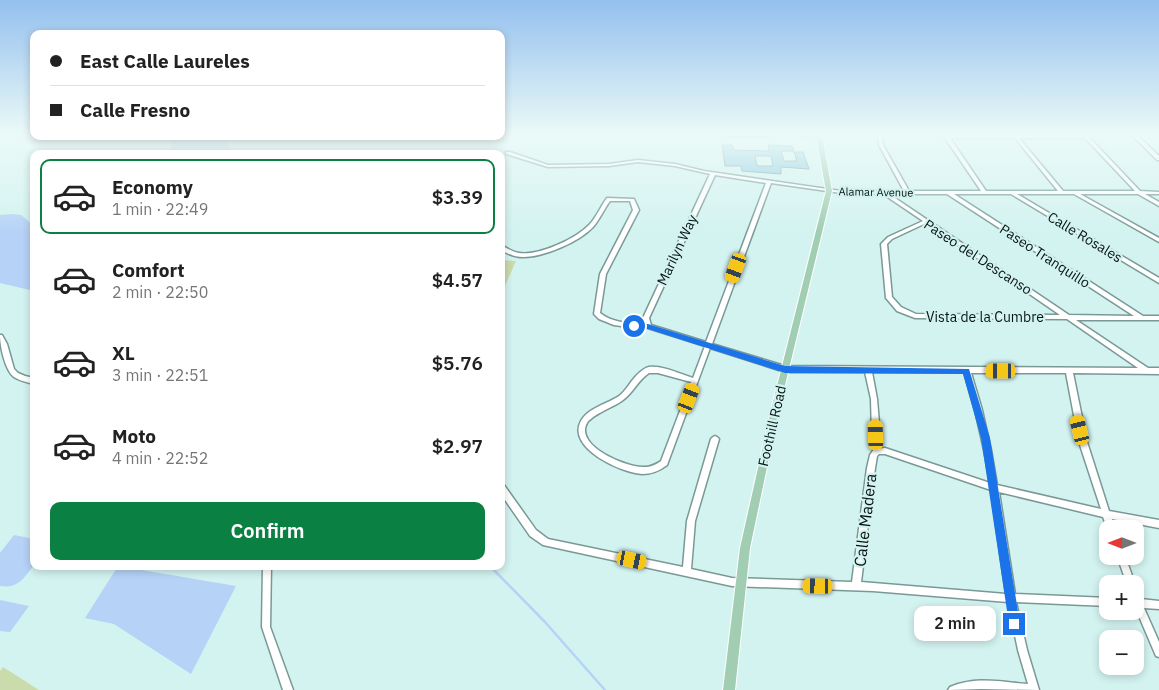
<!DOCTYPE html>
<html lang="en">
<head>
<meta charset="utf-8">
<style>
  body { margin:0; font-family:"IBM Plex Sans",sans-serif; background:#f2f2f2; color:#222; height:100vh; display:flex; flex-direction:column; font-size:19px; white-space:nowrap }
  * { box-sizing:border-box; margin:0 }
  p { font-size:16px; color:#767676 }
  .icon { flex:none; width:28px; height:28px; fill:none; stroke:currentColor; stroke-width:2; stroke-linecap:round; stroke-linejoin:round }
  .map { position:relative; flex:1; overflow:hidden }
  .panel { position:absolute; left:30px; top:150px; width:475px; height:420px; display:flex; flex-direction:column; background:#fff; border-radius:10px; box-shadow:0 2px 8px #0003 }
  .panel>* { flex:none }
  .hud { position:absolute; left:30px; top:30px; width:475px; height:110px; border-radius:10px; box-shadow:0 2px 8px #0003; display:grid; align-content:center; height:110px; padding:0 20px; background:#fff }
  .needle { width:32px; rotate:270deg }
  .tools { position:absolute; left:1099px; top:520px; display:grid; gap:10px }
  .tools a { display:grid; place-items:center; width:45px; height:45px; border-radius:10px; background:#fff; box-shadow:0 2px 8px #0003; font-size:25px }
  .end { position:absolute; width:22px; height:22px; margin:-11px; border:6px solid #1a73e8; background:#fff; box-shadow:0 0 0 2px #fff }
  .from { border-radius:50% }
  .bubble { position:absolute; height:35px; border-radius:10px; background:#fff; box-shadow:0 2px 8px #0003; font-size:16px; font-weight:600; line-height:35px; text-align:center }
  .car { position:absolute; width:15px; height:30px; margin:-15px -8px; border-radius:6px; box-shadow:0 0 4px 1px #0007; background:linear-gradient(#f5c518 24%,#345 0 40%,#f5c518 0 76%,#345 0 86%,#f5c518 0) }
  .hud b { display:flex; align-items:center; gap:18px; height:48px; font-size:19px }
  .hud b+b { border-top:1px solid #e0e0e0 }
  .hud i { width:12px; height:12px; background:#222 }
  ul { padding:9px 0 0; list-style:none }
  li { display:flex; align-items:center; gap:15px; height:75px; margin:0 10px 8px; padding:0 10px; border:2px solid transparent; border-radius:10px }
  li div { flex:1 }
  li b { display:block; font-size:19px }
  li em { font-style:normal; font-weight:600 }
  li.current { border-color:#0b8043 }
  li>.icon { width:45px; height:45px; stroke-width:1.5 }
  .cta { display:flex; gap:10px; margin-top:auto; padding:10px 20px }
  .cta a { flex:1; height:58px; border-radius:10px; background:#0b8043; color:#fff; font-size:20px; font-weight:600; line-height:58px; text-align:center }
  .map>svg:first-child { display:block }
  .green { fill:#cadbac }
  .water { fill:#b6d2f6 }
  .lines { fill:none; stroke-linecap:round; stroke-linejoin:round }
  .stream { stroke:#b6d2f6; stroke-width:2.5 }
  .building { fill:#87c8de; stroke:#76919b; fill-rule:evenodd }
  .minor-casing { stroke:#7a9996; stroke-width:3 }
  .major-casing { stroke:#fff; stroke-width:2 }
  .minor { fill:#fff; fill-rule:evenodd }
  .major { fill:#a1ceb3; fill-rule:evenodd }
  .route { fill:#1a73e8 }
  .labels { text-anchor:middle; stroke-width:4.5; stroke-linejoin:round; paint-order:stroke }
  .far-street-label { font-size:11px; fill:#071312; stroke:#d3f3f0 }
  .street-label { font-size:14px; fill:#071312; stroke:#d3f3f0 }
  .near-street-label { font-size:16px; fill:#071312; stroke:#d3f3f0 }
</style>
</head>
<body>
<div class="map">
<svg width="1159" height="690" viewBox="0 0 1159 690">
  <rect width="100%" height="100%" fill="#d3f3f0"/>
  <path class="green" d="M501 260 516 261 501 295Z
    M3 667 39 690H0V671Z"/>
  <path class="water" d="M172 136H224L233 154H170Z
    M12 214 21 215 34 226V291L0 283V215Z
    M14 535 34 539V565C24 578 18 589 0 586V553Z
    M118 566 236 586 191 674 114 624 85 618Z
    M0 600 29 606 10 632 0 631Z"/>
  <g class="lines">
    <path class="stream" d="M490 566 545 622 605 690"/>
  </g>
  <path class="building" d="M722 145H732L734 150 769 151 768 145 792 146 794 151H781L784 161H797L794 152H803L809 169 781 167V174L742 171 741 166H725ZM755 156H771L773 166H757Z"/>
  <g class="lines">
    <g class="minor-casing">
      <path id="minor" d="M722 135H775L773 136H724Z
        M799 135H821V136L819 137 801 136Z
        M878 135H882L883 145 909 191H981L943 135H1087L1140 191 1159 192V194H1145L1159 202V206L1138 194H1080L1159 238V242L1074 194H1017L1159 278V283L1011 194H954L1143 316H1159V320H1076L1148 368H1159V374L1073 373 1087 442 1109 511 1159 520V528L1112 519 1115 529H1108V530L1103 517 999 492 1015 594 1108 598V606L1016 602 1027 650 1039 690 981 689 948 690 950 687C977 676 1000 682 1028 684L1018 650 1008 602 873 591 732 586 543 545 530 536 501 494V484L504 485 536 530 548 539 683 567 687 521 711 439 713 437 715 436 717 437 719 439 695 521 691 569 732 578 852 582 867 468 870 455 874 449 885 448 990 483 984 450 975 410 964 372H872L877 399 880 435 878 437 876 438 874 437 872 435 871 399 865 372H785L710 348 667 465C659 471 652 474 642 474 622 473 566 448 581 421 588 408 607 404 619 396 626 391 630 382 636 376 640 372 644 368 649 367 661 365 681 374 693 378L705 346 648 328 628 327 614 325 599 319 594 314 600 274 633 210 630 201H610C604 209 600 219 593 227 579 242 544 257 523 257 515 257 508 254 501 250V245C507 248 512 252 519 253 539 256 576 239 590 224 597 216 601 206 607 198L634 199 639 210 606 274 600 313C612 323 629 323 644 324L643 318 710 174 675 166 638 162 609 166 548 167 506 154V152H510L548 165 609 164 638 160 675 164 704 171 841 191H904L879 145ZM950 138H1015L1058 191H986ZM1019 138H1085L1135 191H1063ZM715 175 766 183 706 342 651 325 649 318ZM771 183 841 193 883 194 923 221 888 237 881 244 886 298 897 311 915 318 1067 319 1138 368 785 366 712 344ZM889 194H947L1134 316 1069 315ZM926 223 1060 315 916 314 901 307 892 297 887 244 892 239ZM649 373H658L691 382 661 461C655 465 651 467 644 467 627 468 574 446 587 423 593 414 614 407 623 400 633 393 638 380 649 373ZM971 373H1066L1079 442 1101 509 997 485 991 450 982 410ZM879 454H885L991 490 1006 594 861 582 875 468 877 456Z
        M1132 135H1137L1159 156V160H1157Z
        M0 335H2L7 344 14 369 18 373 25 376 34 378V384C27 382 20 381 14 377 5 370 0 346 0 335Z
        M1117 556H1125L1135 584H1127Z
        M263 566H271L270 627 293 690H283L262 627Z
        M1135 592 1138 593 1141 599 1159 601V609L1144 608 1159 642V657L1156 656 1135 607Z"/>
    </g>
    <g class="major-casing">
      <path id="major" d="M816 135H822L832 191 779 410 750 548 735 690H723L740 548 771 410 826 191Z"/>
    </g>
    <use href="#minor" class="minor"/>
    <use href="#major" class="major"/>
  </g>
  <linearGradient id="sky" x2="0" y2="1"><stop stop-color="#94c0ee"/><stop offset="0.58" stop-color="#ebfaf8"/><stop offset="1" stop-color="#ebfaf8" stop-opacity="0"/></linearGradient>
  <rect width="1159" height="232" fill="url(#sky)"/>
  <path class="route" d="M634 323 648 324 785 366 969 369 990 438 1020 624 1018 628H1011L1009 624 981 438 963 374 785 373 648 329 631 328V324Z"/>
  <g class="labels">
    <g class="far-street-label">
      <text transform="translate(876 192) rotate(1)" y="4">Alamar Avenue</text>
    </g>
    <g class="street-label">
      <text transform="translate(1085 237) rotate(31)" y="5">Calle Rosales</text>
      <text transform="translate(677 250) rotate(-65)" y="5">Marilyn Way</text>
      <text transform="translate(1045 256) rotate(33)" y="5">Paseo Tranquillo</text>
      <text transform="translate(978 257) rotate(33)" y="5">Paseo del Descanso</text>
      <text x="985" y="322">Vista de la Cumbre</text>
      <text transform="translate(772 426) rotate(-77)" y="5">Foothill Road</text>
    </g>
    <g class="near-street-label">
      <text transform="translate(865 520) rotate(-83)" y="6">Calle Madera</text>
    </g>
  </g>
</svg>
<div class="tools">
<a><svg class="needle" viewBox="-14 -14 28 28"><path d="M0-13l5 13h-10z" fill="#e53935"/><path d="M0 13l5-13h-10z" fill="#767676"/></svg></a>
<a>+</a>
<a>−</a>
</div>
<i class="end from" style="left:634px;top:326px"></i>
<i class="end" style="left:1014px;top:624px"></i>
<div class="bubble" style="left:914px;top:606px;width:82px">2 min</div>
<i class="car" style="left:736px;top:268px;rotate:200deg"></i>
<i class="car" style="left:1001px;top:371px;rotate:270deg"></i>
<i class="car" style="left:689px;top:398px;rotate:21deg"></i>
<i class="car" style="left:1080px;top:430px;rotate:346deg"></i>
<i class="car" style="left:876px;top:435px;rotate:358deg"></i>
<i class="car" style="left:632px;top:560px;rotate:102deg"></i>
<i class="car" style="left:818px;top:586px;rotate:271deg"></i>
<div class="hud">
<b><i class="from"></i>East Calle Laureles</b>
<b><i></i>Calle Fresno</b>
</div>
<section class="panel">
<ul>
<li class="current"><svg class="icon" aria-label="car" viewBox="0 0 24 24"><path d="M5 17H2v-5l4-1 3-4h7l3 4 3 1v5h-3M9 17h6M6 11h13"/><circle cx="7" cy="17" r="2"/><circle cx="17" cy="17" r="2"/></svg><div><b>Economy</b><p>1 min · 22:49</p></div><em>$3.39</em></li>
<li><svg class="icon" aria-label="car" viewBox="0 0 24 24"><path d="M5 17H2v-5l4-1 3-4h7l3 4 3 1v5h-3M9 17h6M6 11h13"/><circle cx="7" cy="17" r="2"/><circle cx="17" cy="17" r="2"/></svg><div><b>Comfort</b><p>2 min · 22:50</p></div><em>$4.57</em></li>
<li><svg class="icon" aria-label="car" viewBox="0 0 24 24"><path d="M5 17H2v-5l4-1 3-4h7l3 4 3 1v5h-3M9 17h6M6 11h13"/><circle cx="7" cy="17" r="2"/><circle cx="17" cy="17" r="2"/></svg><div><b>XL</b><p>3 min · 22:51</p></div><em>$5.76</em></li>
<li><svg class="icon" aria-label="car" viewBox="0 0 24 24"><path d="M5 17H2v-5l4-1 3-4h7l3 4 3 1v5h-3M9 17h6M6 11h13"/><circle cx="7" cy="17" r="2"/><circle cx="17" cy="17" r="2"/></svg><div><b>Moto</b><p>4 min · 22:52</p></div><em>$2.97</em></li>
</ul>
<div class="cta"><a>Confirm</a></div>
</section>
</div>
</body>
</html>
